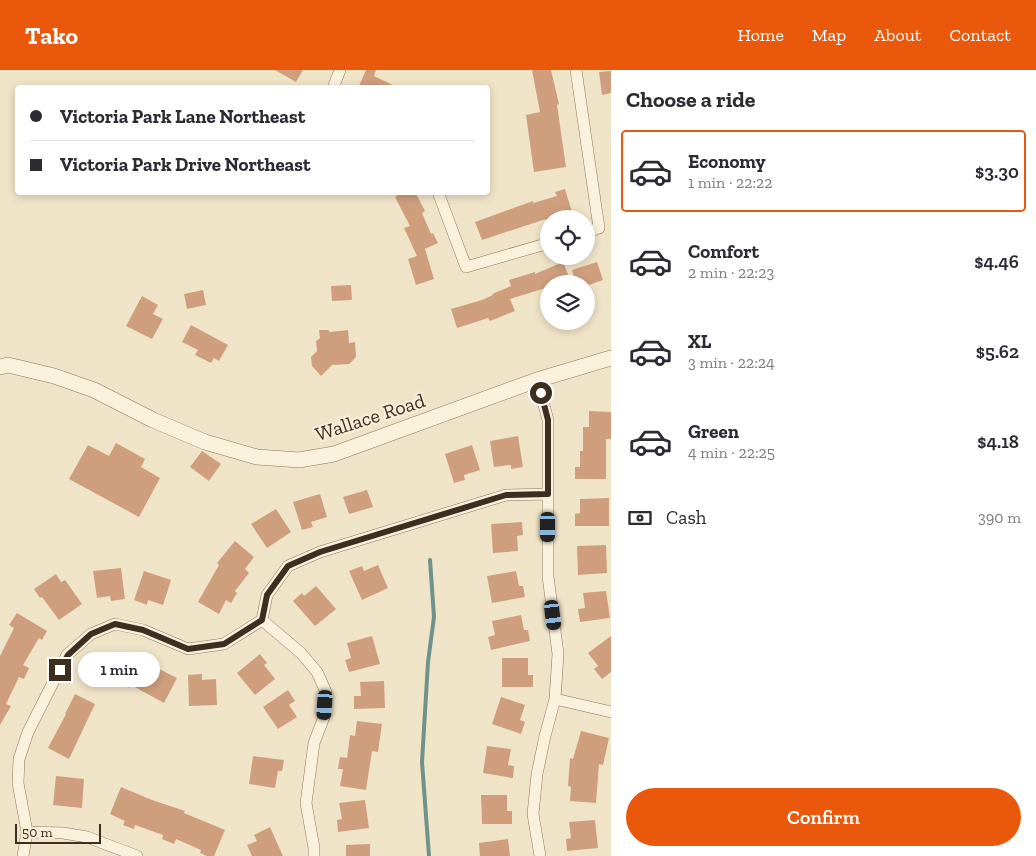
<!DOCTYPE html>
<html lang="en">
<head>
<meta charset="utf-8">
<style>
  body { margin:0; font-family:"Zilla Slab",serif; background:#f7f7f7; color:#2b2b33; height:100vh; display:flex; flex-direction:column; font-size:19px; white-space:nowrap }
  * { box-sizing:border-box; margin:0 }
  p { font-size:16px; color:#7c7c81 }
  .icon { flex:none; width:28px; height:28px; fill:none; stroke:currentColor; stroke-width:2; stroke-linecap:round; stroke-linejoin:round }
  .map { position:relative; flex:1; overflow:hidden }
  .details { display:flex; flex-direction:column; background:#fff; width:425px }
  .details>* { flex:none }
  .banner { position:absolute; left:15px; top:15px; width:475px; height:110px; border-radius:5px; box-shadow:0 2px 8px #0003; display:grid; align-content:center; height:110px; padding:0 15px; background:#fff }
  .buttons { position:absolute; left:540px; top:140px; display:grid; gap:10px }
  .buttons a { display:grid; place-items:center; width:55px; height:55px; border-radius:50%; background:#fff; box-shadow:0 2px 8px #0003; font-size:25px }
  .scale { position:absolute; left:15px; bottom:12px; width:86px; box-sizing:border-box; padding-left:5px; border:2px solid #3d2e20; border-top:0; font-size:14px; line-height:18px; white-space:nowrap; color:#3d2e20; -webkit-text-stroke:4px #f7eed8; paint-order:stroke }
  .end { position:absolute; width:22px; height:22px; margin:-11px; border:6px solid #3d2e20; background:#fff; box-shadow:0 0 0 2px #fff }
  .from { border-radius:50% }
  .bubble { position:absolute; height:35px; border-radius:18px; background:#fff; box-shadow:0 2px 8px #0003; font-size:16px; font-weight:600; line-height:35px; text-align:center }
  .car { position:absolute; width:15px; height:30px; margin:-15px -8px; border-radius:6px; box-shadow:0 0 4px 1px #0007; background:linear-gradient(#222 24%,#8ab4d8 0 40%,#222 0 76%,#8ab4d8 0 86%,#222 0) }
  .banner b { display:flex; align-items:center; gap:18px; height:48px; font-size:19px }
  .banner b+b { border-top:1px solid #e1e1e2 }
  .banner i { width:12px; height:12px; background:#2b2b33 }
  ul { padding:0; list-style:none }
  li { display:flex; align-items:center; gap:15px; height:82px; margin:0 10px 8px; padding:0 5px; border:2px solid transparent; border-radius:5px }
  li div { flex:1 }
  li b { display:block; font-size:19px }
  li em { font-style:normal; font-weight:600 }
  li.active { border-color:#ea580c }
  li>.icon { width:45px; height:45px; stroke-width:1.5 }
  h2 { padding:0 15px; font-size:22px; line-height:60px }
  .pay { display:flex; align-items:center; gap:12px; height:55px; padding:0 15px; font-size:19px }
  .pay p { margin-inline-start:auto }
  .cta { display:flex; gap:10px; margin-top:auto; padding:10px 15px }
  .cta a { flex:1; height:58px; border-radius:30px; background:#ea580c; color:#fff; font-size:20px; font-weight:600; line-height:58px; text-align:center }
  header { display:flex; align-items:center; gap:30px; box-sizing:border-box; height:70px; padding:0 25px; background:#ea580c; color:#fff }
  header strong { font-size:24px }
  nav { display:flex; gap:28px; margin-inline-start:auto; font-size:18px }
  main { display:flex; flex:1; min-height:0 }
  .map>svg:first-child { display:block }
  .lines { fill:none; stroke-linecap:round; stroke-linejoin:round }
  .stream { stroke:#6f938a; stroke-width:4 }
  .building { fill:#cf9f7d }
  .minor-casing { stroke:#8d765c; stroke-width:12 }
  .tertiary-casing { stroke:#8d765c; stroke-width:16 }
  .minor { stroke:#faf1dc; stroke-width:11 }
  .tertiary { stroke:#faf1dc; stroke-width:15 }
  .route { stroke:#3d2e20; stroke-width:6 }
  .labels { text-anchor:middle; stroke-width:4.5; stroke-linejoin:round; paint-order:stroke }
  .street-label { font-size:20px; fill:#3d2e20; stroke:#f7eed8 }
</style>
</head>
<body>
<header>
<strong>Tako</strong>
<nav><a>Home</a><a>Map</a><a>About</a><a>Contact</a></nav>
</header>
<main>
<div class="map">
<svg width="611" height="786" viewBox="0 0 611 786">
  <rect width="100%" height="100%" fill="#f0e4c8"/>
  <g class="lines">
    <path class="stream" d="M429 786 422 692 428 592 434 547 430 490"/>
  </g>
  <path class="building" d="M275 0H303L296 12Z
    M366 0H376L374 6 399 18H358Z
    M532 0H551L559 34 557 35 566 97 534 102 526 45 540 42Z
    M611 1V23L602 25 599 2Z
    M565 119 572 142 547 150 546 149 482 170 475 152 533 131V133L557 126 555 122Z
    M403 122H415L425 141 422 143 431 164 433 163 438 173 425 179 434 209 416 215 408 189 417 186 404 158 410 156 395 127Z
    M563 192 570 209 559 214H549V217L510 229 515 241 490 251 488 248 457 258 451 239 482 230 493 225 492 224 511 216 509 210 535 202V204Z
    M597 192 603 210 586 216V214H576L572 200Z
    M351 215 352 230 332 231 331 216Z
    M203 220 206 235 187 239 184 224Z
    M142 226 158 235 153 244 163 249 152 269 126 256Z
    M191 255 228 275 219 291 214 288 211 293 195 285 198 280 182 272Z
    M319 260H328L330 262 348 260 349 273 355 272 356 287 349 294 332 295 321 306 312 296 311 287 317 281 316 271 320 268Z
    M589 341 611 342V369H606V409H575V397H580V381H583V357H589Z
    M518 366 523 397 511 399V395L494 397 490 371Z
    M116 373 145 389 141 397 160 408 139 447 69 409 88 375 109 386Z
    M472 375 480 400 464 405 465 410 454 413 445 384Z
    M202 381 221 394 209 411 190 397Z
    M367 420 373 437 349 444 343 427Z
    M320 424 327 447 311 452 313 457 302 460 293 432Z
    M609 428V456H575V444L580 443V429Z
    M276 439 291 462 267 478 251 454Z
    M522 452 523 465 517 466 518 481 493 483 491 454Z
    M235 471 254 487 245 499 249 503 235 521 237 523 231 533 226 530 219 544 198 532 219 495 217 493Z
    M606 475 607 503 578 505 577 476Z
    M378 495 388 518 362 530 349 501 362 496 364 501Z
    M121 498 125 529 111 531 110 526 97 528 93 501Z
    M144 501 171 510 163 535 148 530 147 535 134 530Z
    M516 501 519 516H523L525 527 492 533 487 506Z
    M56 504 61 512 65 510 82 534 59 550 42 527 40 528 34 519Z
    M316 516 336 539 315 556 293 531 302 523 304 526Z
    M606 521 610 548 580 552 578 539 585 538 583 523Z
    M17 543 47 561 42 570 39 568 23 595 29 598 24 609 19 607 6 634 11 636 0 655V586L14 558 9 555Z
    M521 545 524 560H528L530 571 491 580 488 567 495 565 492 551Z
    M372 566 380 594 349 602 345 590 351 588 347 573Z
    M611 566V602L602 609 594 599 598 596 588 583Z
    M260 584 267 593 264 595 275 609 255 625 237 603Z
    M115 585 128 592 131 585 177 608 164 633 131 615 129 618 105 605Z
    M502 588H528V605H533V617H502Z
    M202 604V610L216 609 217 635 189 636 188 605Z
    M384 611 385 638 354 639V626H361L360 612Z
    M288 620 295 631 289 635 297 647 278 659 263 637Z
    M75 624 95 634 69 689 48 678 66 644H65Z
    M501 627 525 635 520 650 525 652 521 664 492 654Z
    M357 651 382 654 378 682 372 681 366 720 340 716 343 699H338L340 687 347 688 350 665 355 666Z
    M581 661 609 668 603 695 599 694 596 733 570 731 571 717 568 716 570 688 573 689Z
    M487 676 511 679 508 695 514 696 513 708 483 703Z
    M253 686 284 690 282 701H278L275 718 249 714Z
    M56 706 84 709 82 738 53 735Z
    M121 717 152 730 185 741 184 743 225 760 214 786H207L200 783 201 780 176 769 174 774 162 769 163 765 135 755 134 759 123 755 125 751 110 744Z
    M481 725H507V741H512V754H482Z
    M365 730 369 758 338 762 337 750 342 749 339 733Z
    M595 750 598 778 567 781 566 769 571 768 569 752Z
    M270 757 283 786H252L247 775 257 771 254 765Z
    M508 769 510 786H480L479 773Z
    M370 774V786H346V775Z"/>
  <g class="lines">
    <g class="minor-casing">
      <path id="minor" d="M576 0 599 158 586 162
        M333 18 340 0
        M438 122 466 197 549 173
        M537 310 548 350V506L558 584 555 629 545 666 537 704 533 744 540 786
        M262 550 301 583 317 602 326 622 324 647 314 673 306 733 314 778V786
        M555 629 611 642
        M27 762 63 763 87 767 137 786
        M23 786 27 762 18 713 19 689 28 662 67 585 91 564 115 554 143 560 188 579 224 574 262 550 267 525 288 496 320 482 506 425 548 424"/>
    </g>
    <g class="tertiary-casing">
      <path id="tertiary" d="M0 297 8 295 54 306 94 320 153 350 205 372 257 387 299 390 334 384 537 310 611 288"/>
    </g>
    <use href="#minor" class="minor"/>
    <use href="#tertiary" class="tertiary"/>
  </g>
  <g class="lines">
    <path class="route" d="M60 600 68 585 91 564 115 554 143 560 188 579 224 574 262 550 267 525 288 496 320 482 506 425 548 424V350L541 323"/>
  </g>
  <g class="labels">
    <g class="street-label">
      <text transform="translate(370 347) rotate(-18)" y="7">Wallace Road</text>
    </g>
  </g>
</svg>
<div class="buttons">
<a><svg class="icon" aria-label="locate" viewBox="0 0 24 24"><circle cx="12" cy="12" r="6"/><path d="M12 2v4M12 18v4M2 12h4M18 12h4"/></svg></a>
<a><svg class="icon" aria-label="layers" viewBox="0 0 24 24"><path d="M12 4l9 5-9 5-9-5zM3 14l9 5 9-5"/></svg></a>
</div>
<div class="scale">50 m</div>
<i class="end from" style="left:541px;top:323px"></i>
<i class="end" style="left:60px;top:600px"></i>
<div class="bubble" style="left:78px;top:582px;width:82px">1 min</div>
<i class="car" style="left:548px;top:457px;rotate:180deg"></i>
<i class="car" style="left:553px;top:545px;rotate:173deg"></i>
<i class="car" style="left:325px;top:635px;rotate:184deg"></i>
<div class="banner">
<b><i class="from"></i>Victoria Park Lane Northeast</b>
<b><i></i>Victoria Park Drive Northeast</b>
</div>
</div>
<section class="details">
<h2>Choose a ride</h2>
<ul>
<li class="active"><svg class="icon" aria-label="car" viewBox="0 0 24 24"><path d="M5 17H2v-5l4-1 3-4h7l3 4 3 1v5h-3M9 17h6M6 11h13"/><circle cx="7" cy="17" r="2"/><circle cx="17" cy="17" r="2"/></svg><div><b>Economy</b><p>1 min · 22:22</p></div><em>$3.30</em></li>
<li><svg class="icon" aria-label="car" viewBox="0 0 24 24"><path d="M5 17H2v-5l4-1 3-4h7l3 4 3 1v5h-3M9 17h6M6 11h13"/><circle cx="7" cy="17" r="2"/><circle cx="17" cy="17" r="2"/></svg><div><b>Comfort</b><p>2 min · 22:23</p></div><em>$4.46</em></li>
<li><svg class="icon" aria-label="car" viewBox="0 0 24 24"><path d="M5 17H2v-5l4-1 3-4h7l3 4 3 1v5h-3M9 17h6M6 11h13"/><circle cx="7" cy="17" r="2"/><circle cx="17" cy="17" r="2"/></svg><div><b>XL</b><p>3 min · 22:24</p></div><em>$5.62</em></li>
<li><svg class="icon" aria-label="car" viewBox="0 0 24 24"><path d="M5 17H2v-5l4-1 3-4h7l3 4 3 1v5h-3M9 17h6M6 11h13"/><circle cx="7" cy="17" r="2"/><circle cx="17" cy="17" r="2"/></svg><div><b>Green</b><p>4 min · 22:25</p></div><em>$4.18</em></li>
</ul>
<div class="pay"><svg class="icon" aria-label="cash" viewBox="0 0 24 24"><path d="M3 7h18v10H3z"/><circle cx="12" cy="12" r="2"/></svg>Cash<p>390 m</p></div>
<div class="cta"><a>Confirm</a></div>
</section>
</main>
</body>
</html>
